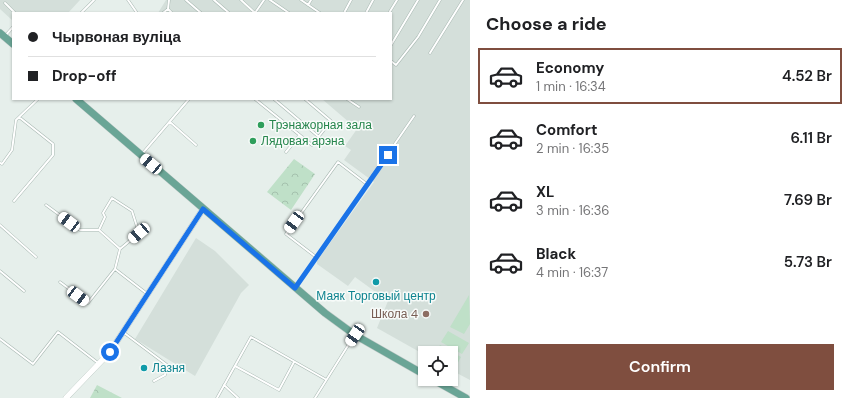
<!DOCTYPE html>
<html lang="en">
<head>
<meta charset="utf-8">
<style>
  body { margin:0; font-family:"DM Sans",sans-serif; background:#f2f2f2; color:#202124; height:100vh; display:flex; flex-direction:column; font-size:15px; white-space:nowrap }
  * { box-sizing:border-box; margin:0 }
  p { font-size:13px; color:#757577 }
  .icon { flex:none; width:22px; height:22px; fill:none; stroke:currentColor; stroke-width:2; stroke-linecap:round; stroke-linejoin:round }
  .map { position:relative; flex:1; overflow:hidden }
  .details { display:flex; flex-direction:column; background:#fff; width:380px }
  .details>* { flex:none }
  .top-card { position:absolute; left:12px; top:12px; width:380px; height:88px; border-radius:0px; box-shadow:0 1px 3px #0004; display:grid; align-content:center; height:88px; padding:0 16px; background:#fff }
  .tools { position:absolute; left:418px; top:346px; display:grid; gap:8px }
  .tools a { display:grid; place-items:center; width:40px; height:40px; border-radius:0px; background:#fff; box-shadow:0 1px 3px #0004; font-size:20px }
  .end { position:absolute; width:18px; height:18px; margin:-9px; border:5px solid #1a73e8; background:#fff; box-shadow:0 0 0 2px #fff }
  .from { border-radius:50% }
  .car { position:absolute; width:12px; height:24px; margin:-12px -6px; border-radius:5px; box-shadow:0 0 3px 1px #0007; background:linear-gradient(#fff 24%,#345 0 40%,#fff 0 76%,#345 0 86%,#fff 0) }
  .top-card b { display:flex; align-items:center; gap:14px; height:38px; font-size:15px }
  .top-card b+b { border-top:1px solid #e0e0e0 }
  .top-card i { width:10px; height:10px; background:#202124 }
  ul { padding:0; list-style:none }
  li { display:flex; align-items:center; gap:12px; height:56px; margin:0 8px 6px; padding:0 8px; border:2px solid transparent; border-radius:0px }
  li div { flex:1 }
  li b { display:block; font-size:15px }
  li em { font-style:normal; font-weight:600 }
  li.active { border-color:#7f4e3f }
  li>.icon { width:36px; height:36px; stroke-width:1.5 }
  h2 { padding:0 16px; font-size:18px; line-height:48px }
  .cta { display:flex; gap:8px; margin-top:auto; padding:8px 16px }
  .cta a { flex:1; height:46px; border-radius:0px; background:#7f4e3f; color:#fff; font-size:16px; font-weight:600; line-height:46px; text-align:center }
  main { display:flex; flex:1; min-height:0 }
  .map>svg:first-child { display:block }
  .built { fill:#d4dfda }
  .forest { fill:url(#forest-crowns) }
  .garden { fill:#bfe0c8 }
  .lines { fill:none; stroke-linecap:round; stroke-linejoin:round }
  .service-casing { stroke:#a8b8b2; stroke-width:3 }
  .tertiary-casing { stroke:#a8b8b2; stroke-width:6 }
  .primary-casing { stroke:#c2cac8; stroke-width:8 }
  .service { stroke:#fff; stroke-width:2 }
  .tertiary { stroke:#fff; stroke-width:5.5 }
  .primary { stroke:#6aa596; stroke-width:7 }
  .route { stroke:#1a73e8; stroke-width:5 }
  .leisure-dot { fill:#2e9e5b; stroke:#f7fbf9; stroke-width:1.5 }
  .culture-dot { fill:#0f9aa8; stroke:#f7fbf9; stroke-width:1.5 }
  .education-dot { fill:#8d6e63; stroke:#f7fbf9; stroke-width:1.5 }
  .labels { text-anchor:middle; stroke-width:3; stroke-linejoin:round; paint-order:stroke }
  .leisure-label { font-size:12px; fill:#27864d; stroke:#f7fbf9; text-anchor:start }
  .culture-label { font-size:12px; fill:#0d838f; stroke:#f7fbf9 }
  .education-label { font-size:12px; fill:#785e54; stroke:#f7fbf9; text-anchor:end }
</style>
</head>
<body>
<main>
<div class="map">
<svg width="470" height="398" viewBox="0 0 470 398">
  <defs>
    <pattern id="forest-crowns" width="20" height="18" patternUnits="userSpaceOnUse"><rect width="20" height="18" fill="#bfe0c8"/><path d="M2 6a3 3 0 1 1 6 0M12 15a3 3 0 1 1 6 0" fill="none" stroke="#a4c1ad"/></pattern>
  </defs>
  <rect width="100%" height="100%" fill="#e6efeb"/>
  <path class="built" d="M0 0H80L68 13H13V21L0 9Z
    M166 0H470V380L451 370V353H425V355L377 328 388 301 355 277 348 286 317 264V261L374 182 344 160 351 150 345 146 357 129 322 99H391V13H158Z
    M196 238 215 251 249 285 241 293 195 376 135 339Z"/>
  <path class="forest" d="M294 159 315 174 291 210 267 192Z
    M97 385 122 398H90Z"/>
  <path class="garden" d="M469 295 470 324 464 334 450 327Z
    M448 331 469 343 462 354 441 342Z
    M440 345 461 357 455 368 451 366V353H435Z"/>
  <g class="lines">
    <g class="service-casing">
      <path id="service" d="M128 0 137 13
        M186 0 201 13
        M214 0 229 13
        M241 0 255 13
        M270 0 289 13
        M301 0 320 13
        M5 3 15 13
        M308 5 311 0
        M168 9 172 13
        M81 13 94 0
        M163 13 168 9 169 0
        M255 13 264 0
        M344 13 351 0
        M366 13 373 0
        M389 13 397 0
        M5 36 13 27
        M391 45 418 0
        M430 53 463 0
        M391 61 396 65 418 37 440 0
        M255 99 312 145 331 121 305 99
        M274 99 319 137
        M347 99 359 107
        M170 122 196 145
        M286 152 299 136
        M142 154 189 99
        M0 163 2 164 12 150 16 120 38 99
        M14 201 53 155V144L19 117
        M46 205 80 230H99L120 249
        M0 225 36 257
        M99 230 105 217 103 213 112 198 132 211 139 233 120 249 115 269
        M316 257 286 234 338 162 368 185
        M0 271 24 291
        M60 282 88 303 115 269 146 293
        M296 287 414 116
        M123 332 167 365 165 375 154 381
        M0 339 33 364 58 332 98 363
        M235 366 279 390 294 362
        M224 385 238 398
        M217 398 251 337 325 379
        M315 398 354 336"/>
    </g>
    <g class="tertiary-casing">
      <path id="tertiary" d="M66 398 110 352 203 209"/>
    </g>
    <g class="primary-casing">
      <path id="primary" d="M0 33 13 44
        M76 99 325 313 355 335 425 375
        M432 379 466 398"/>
    </g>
    <use href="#service" class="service"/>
    <use href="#tertiary" class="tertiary"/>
    <use href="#primary" class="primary"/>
  </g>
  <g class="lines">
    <path class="route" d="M110 352 203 209 295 288 388 155"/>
  </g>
  <g class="leisure-dot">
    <circle cx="261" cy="125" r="4"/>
    <circle cx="253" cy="141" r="4"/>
  </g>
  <g class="culture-dot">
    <circle cx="376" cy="282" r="4"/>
    <circle cx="144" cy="368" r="4"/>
  </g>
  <circle class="education-dot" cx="426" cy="314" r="4"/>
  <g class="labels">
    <g class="leisure-label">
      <text x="269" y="129">Трэнажорная зала</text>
      <text x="261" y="145">Лядовая арэна</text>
    </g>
    <g class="culture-label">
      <text x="376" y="300">Маяк Торговый центр</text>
      <text x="152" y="372" text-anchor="start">Лазня</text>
    </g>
    <g class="education-label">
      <text x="418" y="318">Школа 4</text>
    </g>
  </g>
</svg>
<div class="tools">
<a><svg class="icon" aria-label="locate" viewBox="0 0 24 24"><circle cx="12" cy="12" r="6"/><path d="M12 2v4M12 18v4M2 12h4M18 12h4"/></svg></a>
</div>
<i class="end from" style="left:110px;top:352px"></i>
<i class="end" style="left:388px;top:155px"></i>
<i class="car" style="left:151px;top:164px;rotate:310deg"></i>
<i class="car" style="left:69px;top:222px;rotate:307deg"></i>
<i class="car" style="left:294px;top:222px;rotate:216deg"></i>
<i class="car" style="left:139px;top:233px;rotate:229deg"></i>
<i class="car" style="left:78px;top:296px;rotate:127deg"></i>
<i class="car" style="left:355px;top:335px;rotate:214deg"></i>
<div class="top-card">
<b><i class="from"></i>Чырвоная вуліца</b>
<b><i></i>Drop-off</b>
</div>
</div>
<section class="details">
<h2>Choose a ride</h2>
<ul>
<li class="active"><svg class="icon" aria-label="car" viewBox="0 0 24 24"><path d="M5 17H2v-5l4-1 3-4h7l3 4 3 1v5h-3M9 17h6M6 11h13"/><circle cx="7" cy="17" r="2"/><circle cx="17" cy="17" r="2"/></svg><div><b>Economy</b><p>1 min · 16:34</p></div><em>4.52 Br</em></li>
<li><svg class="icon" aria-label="car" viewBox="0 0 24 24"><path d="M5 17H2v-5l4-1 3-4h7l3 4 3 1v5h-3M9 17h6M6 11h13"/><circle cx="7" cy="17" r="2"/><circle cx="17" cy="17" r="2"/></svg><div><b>Comfort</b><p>2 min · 16:35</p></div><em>6.11 Br</em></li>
<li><svg class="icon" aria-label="car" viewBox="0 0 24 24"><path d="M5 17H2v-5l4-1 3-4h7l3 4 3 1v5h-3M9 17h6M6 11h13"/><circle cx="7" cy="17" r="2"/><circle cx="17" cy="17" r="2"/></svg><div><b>XL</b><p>3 min · 16:36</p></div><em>7.69 Br</em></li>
<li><svg class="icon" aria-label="car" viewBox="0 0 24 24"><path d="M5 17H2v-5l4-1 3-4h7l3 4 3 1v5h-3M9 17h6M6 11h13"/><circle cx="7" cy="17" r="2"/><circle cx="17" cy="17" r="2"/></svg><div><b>Black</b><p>4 min · 16:37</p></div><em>5.73 Br</em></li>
</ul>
<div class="cta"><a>Confirm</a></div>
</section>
</main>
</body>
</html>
